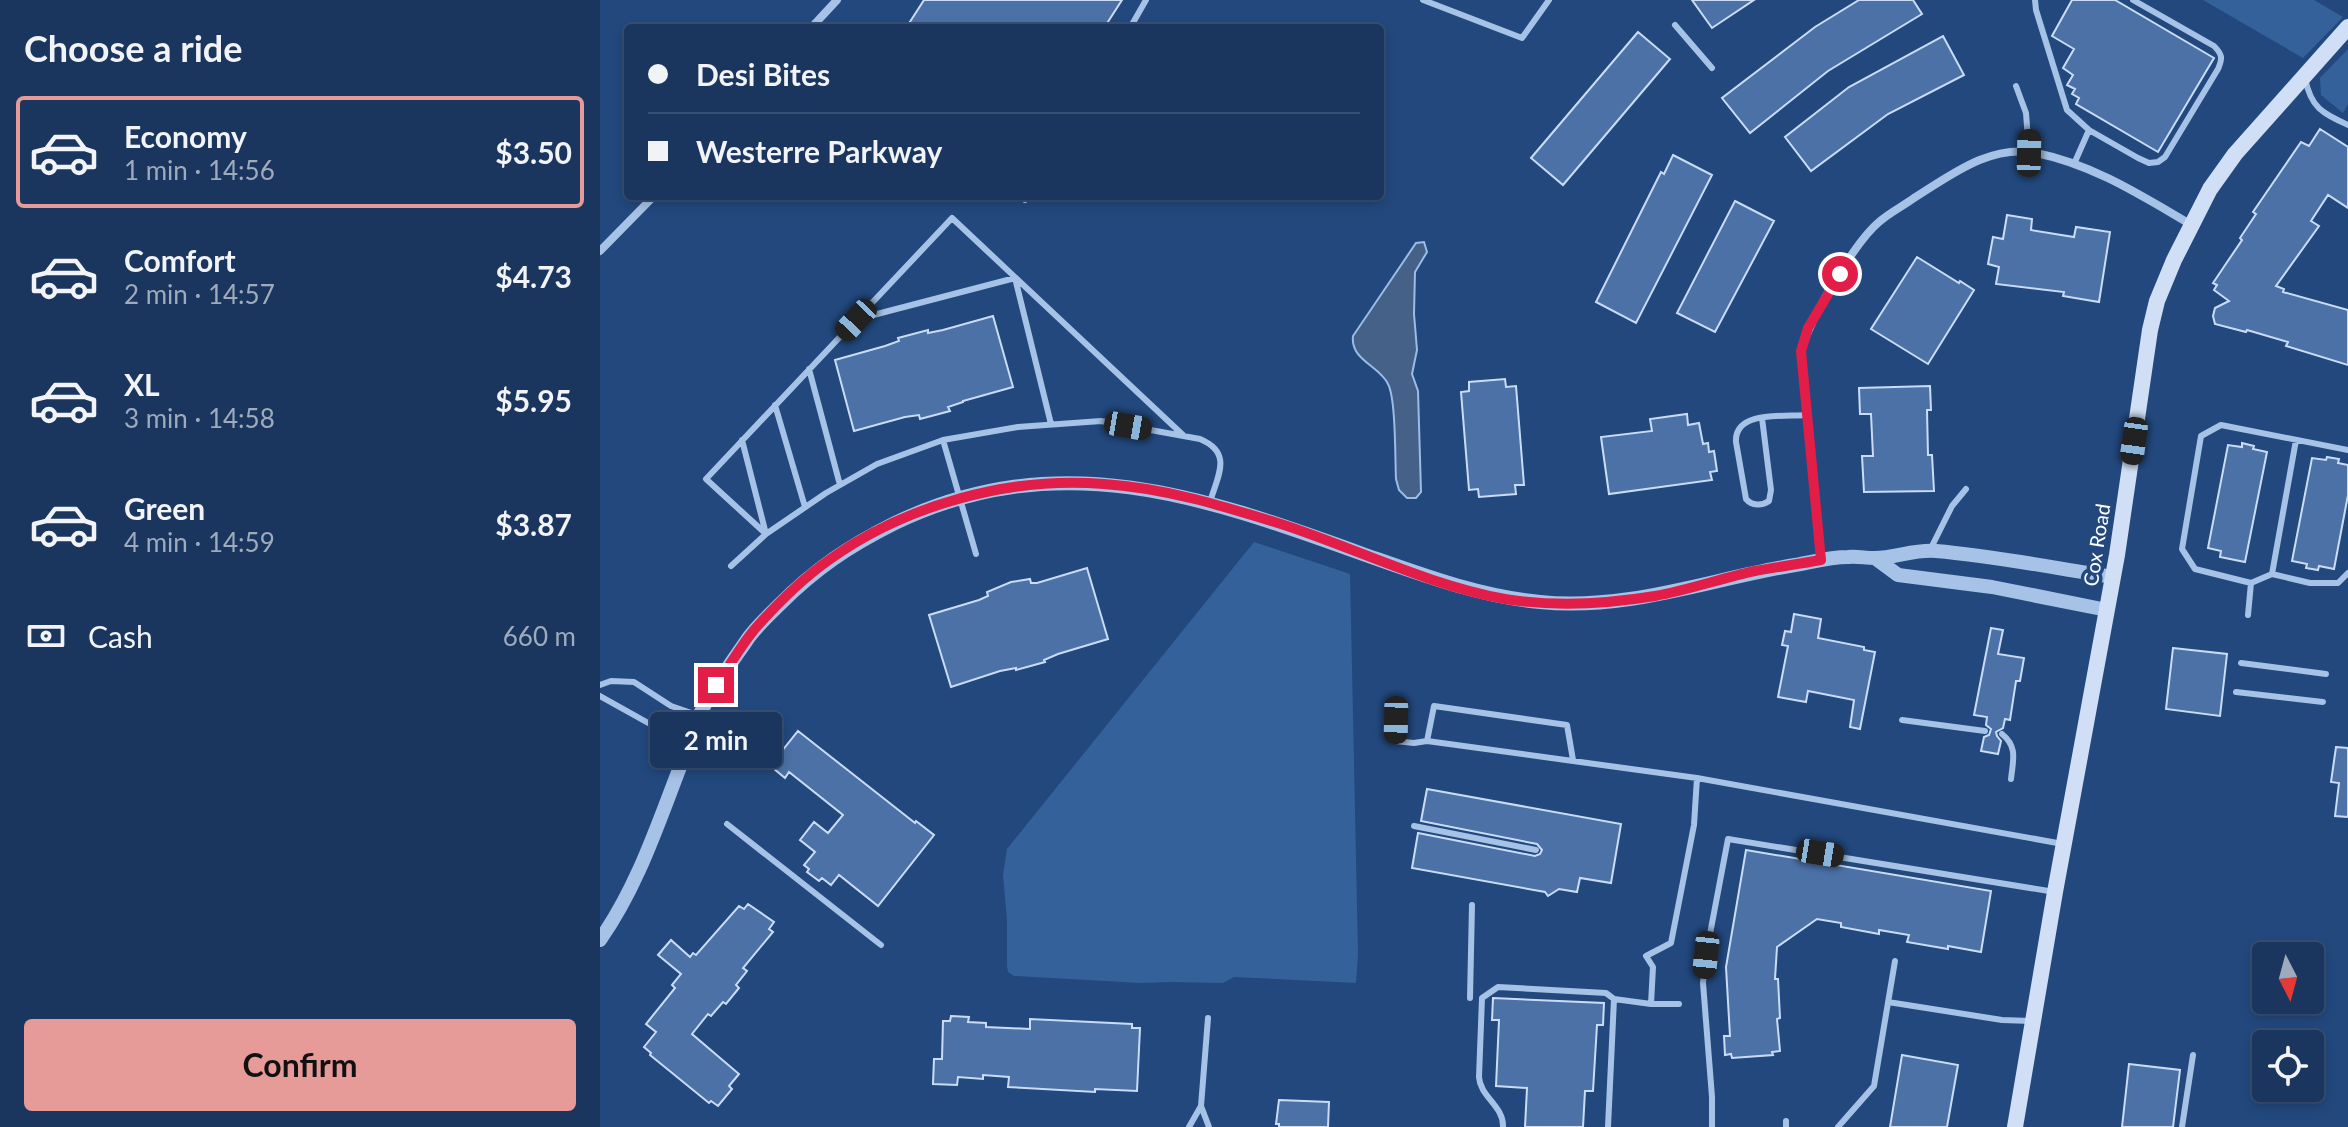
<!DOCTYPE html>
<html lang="en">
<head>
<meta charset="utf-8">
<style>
  body { margin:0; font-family:Lato,sans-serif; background:#274167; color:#f1f3f6; height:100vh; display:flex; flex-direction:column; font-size:30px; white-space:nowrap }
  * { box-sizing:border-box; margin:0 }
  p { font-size:26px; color:#9fabbc }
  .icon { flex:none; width:44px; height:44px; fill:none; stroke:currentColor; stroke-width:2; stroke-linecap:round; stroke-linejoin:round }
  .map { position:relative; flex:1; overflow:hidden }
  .side { display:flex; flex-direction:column; background:#1a365e; width:600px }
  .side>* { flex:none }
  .banner { position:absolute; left:24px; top:24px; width:760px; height:176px; border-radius:8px; box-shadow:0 4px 12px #0003,0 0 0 2px #385073; display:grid; align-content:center; height:176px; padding:0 24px; background:#1a365e }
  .needle { width:52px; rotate:174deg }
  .tools { position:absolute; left:1652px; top:942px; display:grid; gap:16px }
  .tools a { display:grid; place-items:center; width:72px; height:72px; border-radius:8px; background:#1a365e; box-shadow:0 4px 12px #0003,0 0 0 2px #385073; font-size:40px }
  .end { position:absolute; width:36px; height:36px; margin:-18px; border:10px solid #e11d48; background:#fff; box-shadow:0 0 0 4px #fff }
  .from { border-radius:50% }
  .bubble { position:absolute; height:56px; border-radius:8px; background:#1a365e; box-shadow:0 4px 12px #0003,0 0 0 2px #385073; font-size:26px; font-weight:700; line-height:56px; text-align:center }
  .car { position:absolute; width:24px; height:48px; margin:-24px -12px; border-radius:10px; box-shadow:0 0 6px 2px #0007; background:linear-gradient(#222 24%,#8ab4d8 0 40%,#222 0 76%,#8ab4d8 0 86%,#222 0) }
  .banner b { display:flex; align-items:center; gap:28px; height:76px; font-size:30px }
  .banner b+b { border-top:2px solid #385073 }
  .banner i { width:20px; height:20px; background:#f1f3f6 }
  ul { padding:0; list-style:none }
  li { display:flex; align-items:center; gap:24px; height:112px; margin:0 16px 12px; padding:0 8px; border:4px solid transparent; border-radius:8px }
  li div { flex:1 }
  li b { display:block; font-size:30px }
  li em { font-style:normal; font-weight:700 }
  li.selected { border-color:#e69b98 }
  li>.icon { width:72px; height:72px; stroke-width:1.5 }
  h2 { padding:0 24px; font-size:36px; line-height:96px }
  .pay { display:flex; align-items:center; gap:20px; height:88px; padding:0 24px; font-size:30px }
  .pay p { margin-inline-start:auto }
  .cta { display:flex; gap:16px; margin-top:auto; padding:16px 24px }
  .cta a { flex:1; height:92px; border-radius:8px; background:#e69b98; color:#111; font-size:32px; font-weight:700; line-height:92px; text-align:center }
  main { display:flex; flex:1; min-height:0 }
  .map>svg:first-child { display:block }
  .green { fill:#35619b }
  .water { fill:#466188; stroke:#9abce7; stroke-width:2 }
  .building { fill:#4b71a7; stroke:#cadcf5; stroke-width:2 }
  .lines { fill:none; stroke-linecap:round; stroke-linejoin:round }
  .service { stroke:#a6c2e6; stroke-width:6 }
  .minor { stroke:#a6c2e6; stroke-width:8 }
  .tertiary { stroke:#a6c2e6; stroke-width:14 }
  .secondary { stroke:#d0dff5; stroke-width:16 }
  .route { stroke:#e11d48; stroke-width:10 }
  .labels { text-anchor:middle; stroke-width:7; stroke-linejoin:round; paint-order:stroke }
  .street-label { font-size:20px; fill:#fff; stroke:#22487d }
</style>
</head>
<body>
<main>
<section class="side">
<h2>Choose a ride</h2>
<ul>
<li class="selected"><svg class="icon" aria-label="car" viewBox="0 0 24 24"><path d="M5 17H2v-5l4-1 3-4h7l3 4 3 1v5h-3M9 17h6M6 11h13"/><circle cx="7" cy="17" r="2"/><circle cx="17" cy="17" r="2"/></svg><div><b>Economy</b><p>1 min · 14:56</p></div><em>$3.50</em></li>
<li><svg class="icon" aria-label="car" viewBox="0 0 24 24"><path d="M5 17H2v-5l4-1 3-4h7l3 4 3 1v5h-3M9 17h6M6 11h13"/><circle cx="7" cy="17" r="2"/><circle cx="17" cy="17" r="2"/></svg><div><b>Comfort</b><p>2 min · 14:57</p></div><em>$4.73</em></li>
<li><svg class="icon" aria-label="car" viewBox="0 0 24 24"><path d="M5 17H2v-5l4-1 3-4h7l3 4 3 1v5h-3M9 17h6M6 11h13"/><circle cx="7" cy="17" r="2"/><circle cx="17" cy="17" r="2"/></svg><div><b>XL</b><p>3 min · 14:58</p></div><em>$5.95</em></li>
<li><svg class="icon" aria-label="car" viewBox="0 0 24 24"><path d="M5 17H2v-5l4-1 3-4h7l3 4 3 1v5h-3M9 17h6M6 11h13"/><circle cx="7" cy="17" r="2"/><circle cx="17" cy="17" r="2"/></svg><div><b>Green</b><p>4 min · 14:59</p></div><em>$3.87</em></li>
</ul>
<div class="pay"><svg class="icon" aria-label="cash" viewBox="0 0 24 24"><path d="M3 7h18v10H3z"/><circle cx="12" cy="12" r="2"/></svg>Cash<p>660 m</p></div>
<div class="cta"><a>Confirm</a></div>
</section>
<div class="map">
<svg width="1748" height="1127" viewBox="0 0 1748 1127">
  <rect width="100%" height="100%" fill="#22487d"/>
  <path class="green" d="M1603 0H1714L1743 17 1703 58Z
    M1748 49V104L1743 113 1721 95 1720 78Z
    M654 542 750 574 758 954 756 983 634 977 623 983 572 982 540 983 414 976 408 972 407 966V920L403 875 407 849Z"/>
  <path class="water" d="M824 242 827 252 815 272 814 314 817 350 812 374 818 391 821 492 816 498H807L799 490 796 479C795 459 796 399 788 384 780 366 750 360 753 336L816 243Z"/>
  <path class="building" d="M324 0H522L504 28H306Z
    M1092 0H1154L1112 28Z
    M1259 0H1313L1322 14 1228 71 1150 133 1122 98 1215 27Z
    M1472 0H1515L1614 58 1558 152 1476 104 1479 98 1472 94 1475 89 1467 85 1473 75 1463 68 1474 49 1452 36Z
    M1038 32 1070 59 963 185 931 158Z
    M1343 36 1364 75 1288 114 1211 171 1185 137 1249 87Z
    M1720 129 1748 147V208L1728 195 1711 221 1719 226 1676 286 1684 289 1683 292 1748 310V365L1686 346 1688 342 1647 330 1646 332 1615 324 1613 316 1615 308 1629 301 1614 290 1617 285 1613 283 1642 240 1640 238 1656 214 1653 212 1701 142 1709 146Z
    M1073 155 1112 175 1036 323 996 302 1061 172 1064 174Z
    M1135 201 1174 221 1115 332 1077 313Z
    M1407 215 1432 219 1431 230 1474 237 1476 227 1510 232 1499 302 1463 296 1464 292 1396 284 1399 267 1388 264 1393 237 1403 239Z
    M1317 257 1359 283 1360 281 1374 290 1328 364 1271 329Z
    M393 316 413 387 363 401V402L348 407 350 411 320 419 319 415 305 417 254 431 235 360 285 346 299 341 298 338 328 330V333L343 330Z
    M905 379 906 387 916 386 924 485H915L916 494 879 497 878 489 869 490 861 392 869 391V382Z
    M1330 386 1331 410H1327L1328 455H1332L1334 491 1264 492 1262 456H1273L1271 414H1260L1259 388Z
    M1087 414 1088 425 1099 423 1103 444 1108 443 1109 452 1114 451 1117 471 1110 472 1112 480 1009 494 1001 437 1052 431 1050 419Z
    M1642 443 1654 446 1653 449 1667 452 1645 562 1620 557 1621 551 1608 548 1628 445 1642 447Z
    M1727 457 1739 459 1738 463 1748 465V495L1734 569 1719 566 1718 570 1706 568 1707 564 1692 561 1712 458 1726 460Z
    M487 568 508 639 458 654 444 660 445 662 416 670V668L400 671 351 687 329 615 379 600 388 596 387 592 411 582 430 579 431 583H437Z
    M1194 614 1221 619 1218 638 1264 647V650L1275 652 1260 729 1250 727 1254 700 1208 691 1206 702 1178 697 1188 646 1182 645 1185 631 1191 632Z
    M1391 628 1403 630 1398 654 1424 658 1420 681H1416L1410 720 1405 719 1403 728 1396 732 1397 736 1401 741 1398 754 1381 751 1384 737 1389 735 1391 729 1386 725 1387 717 1374 715Z
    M1573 648 1627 654 1620 716 1566 709Z
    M198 731 315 823 316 821 334 835 278 906 239 875 231 885 222 878 219 881 207 872 209 869 204 865 215 852 200 840 214 822 228 833 243 815 189 772 185 778 173 768 177 763 174 761Z
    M1736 747 1748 748V817L1735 816 1739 783 1731 782Z
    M827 789 1021 824 1011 883 980 878 977 892 959 889 948 896 945 892 812 868 818 833 935 856 940 854 942 850 937 844 821 821Z
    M1146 850 1391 891 1381 952 1348 946V949L1307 942 1309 935 1279 930V934L1241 927V923L1217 919 1177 947 1175 979H1178L1180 1018 1177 1019 1180 1051 1172 1052 1173 1055 1132 1058 1131 1054 1125 1055 1124 1036H1130L1126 967Z
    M148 904 174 922 169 929 173 932 143 968 147 971 136 985 139 988 126 1004 123 1002 111 1016 108 1014 92 1034 139 1074 129 1086 132 1089 118 1106 111 1101 109 1103 50 1055 51 1053 44 1047 56 1032 46 1024 75 988 72 985 81 974 58 955 71 940 90 957 93 953 96 955 139 906 144 909Z
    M893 998 1004 1003 1003 1025H997L993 1091H985L983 1127H925L927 1088 896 1086 899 1020H892Z
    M351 1016 369 1017 368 1022 386 1023V1027L430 1029V1019L532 1024V1028H540L537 1091 495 1089V1092L408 1087 409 1077 383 1075V1079L358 1077 357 1085 333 1084 334 1059H342L343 1021H350Z
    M1302 1055 1358 1065 1347 1127H1290Z
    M1529 1064 1580 1070 1573 1127H1522Z
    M679 1100 729 1102 728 1127H679V1124H676Z"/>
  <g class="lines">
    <path class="service" d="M823 0 922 38 949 0
      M1435 0 1436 10 1467 110 1489 130 1538 158 1549 163 1558 162 1565 157 1618 69C1623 58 1622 54 1614 46L1533 0
      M1075 25 1112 68
      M530 28 546 0
      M1705 78C1711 108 1722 113 1748 125
      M1416 86 1426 113 1429 153
      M1474 164 1489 130
      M425 200 428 196
      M258 319 415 278 451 424
      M209 369 240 485
      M175 405 205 507
      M1162 418 1171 490 1169 501C1162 506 1152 506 1146 499L1136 442C1134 410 1185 417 1207 415
      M142 440 166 534
      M343 440 376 554
      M1748 450 1621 425 1601 436 1582 549 1595 569 1651 583 1672 574 1710 583H1738L1748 573
      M166 534 106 479 352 218 583 435
      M1330 550 1352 506 1366 489
      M131 566 166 534 226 493 277 464 343 440 418 427 501 421 600 439C633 453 618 475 610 502
      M1672 574 1696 440
      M1648 615 1651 583
      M1641 663 1726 674
      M0 685 11 681 34 682 71 706 153 734
      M1636 692 1723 702
      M0 696 59 729 147 754
      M796 700 795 741 814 743 827 741 1097 778 1463 844
      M1302 720 1385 731
      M1402 734C1418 747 1413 760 1411 779
      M827 741 834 706 967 725 973 760
      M127 824 281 945
      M814 826 936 850
      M870 998 872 905
      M1014 999 1051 1004 1053 967 1046 956 1071 943 1094 825 1097 778
      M1288 1002 1402 1020 1431 1021
      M1051 1004H1079
      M608 1018 601 1106 609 1127
      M1186 1121V1127
      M589 1127 601 1106
      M903 1127C904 1106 880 1097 879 1077L882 998 898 987 1006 993 1014 999 1008 1127
      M1112 1127V1097L1103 983 1106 955 1128 839 1455 892
      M1238 1127 1274 1086 1295 961
      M1582 1127 1593 1055"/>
    <path class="minor" d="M211 28 237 0
      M0 251 54 196
      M1221 560 1201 351C1210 319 1254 243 1279 222 1289 213 1303 206 1314 198 1351 175 1390 144 1436 153 1492 164 1542 196 1590 224"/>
    <path class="tertiary" d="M1275 558 1298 575 1392 587 1507 610
      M0 940C38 886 58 823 82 762 88 746 93 728 101 712 114 686 132 662 149 637 158 625 169 615 179 605 216 568 249 546 295 523 458 445 602 496 760 553 820 574 877 596 940 602 1028 611 1110 579 1195 565 1212 562 1230 557 1248 557 1257 556 1265 558 1274 558 1295 558 1315 549 1336 551 1395 556 1454 568 1513 577"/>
    <path class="secondary" d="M1415 1127 1455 892 1517 555 1550 330 1557 301 1574 260 1610 189 1635 154 1748 27"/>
  </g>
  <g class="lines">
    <path class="route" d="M116 685C129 667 140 647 154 630 176 605 202 579 229 560 305 505 411 476 504 484 565 488 623 506 681 524 755 548 828 585 905 599 954 607 1006 604 1055 596 1089 590 1122 578 1155 571 1177 567 1199 564 1221 560L1201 351 1208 328 1240 274"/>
  </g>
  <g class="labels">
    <g class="street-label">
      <text transform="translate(1497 545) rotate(-81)" y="7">Cox Road</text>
    </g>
  </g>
</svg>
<div class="tools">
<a><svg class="needle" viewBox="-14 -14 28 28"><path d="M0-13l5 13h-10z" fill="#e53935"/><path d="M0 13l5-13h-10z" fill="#9fabbc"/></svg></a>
<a><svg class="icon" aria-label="locate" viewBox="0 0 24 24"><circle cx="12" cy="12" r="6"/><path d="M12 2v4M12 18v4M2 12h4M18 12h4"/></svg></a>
</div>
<i class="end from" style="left:1240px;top:274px"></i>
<i class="end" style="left:116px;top:685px"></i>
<div class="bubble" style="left:50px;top:712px;width:132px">2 min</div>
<i class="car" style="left:1429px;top:153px;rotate:1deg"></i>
<i class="car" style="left:256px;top:320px;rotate:223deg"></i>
<i class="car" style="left:528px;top:426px;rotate:100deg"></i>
<i class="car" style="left:1534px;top:441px;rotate:188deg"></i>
<i class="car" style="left:796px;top:720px;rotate:181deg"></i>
<i class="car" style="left:1220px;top:853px;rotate:99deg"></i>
<i class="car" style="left:1106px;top:955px;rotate:186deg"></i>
<div class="banner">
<b><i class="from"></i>Desi Bites</b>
<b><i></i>Westerre Parkway</b>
</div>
</div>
</main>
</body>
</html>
